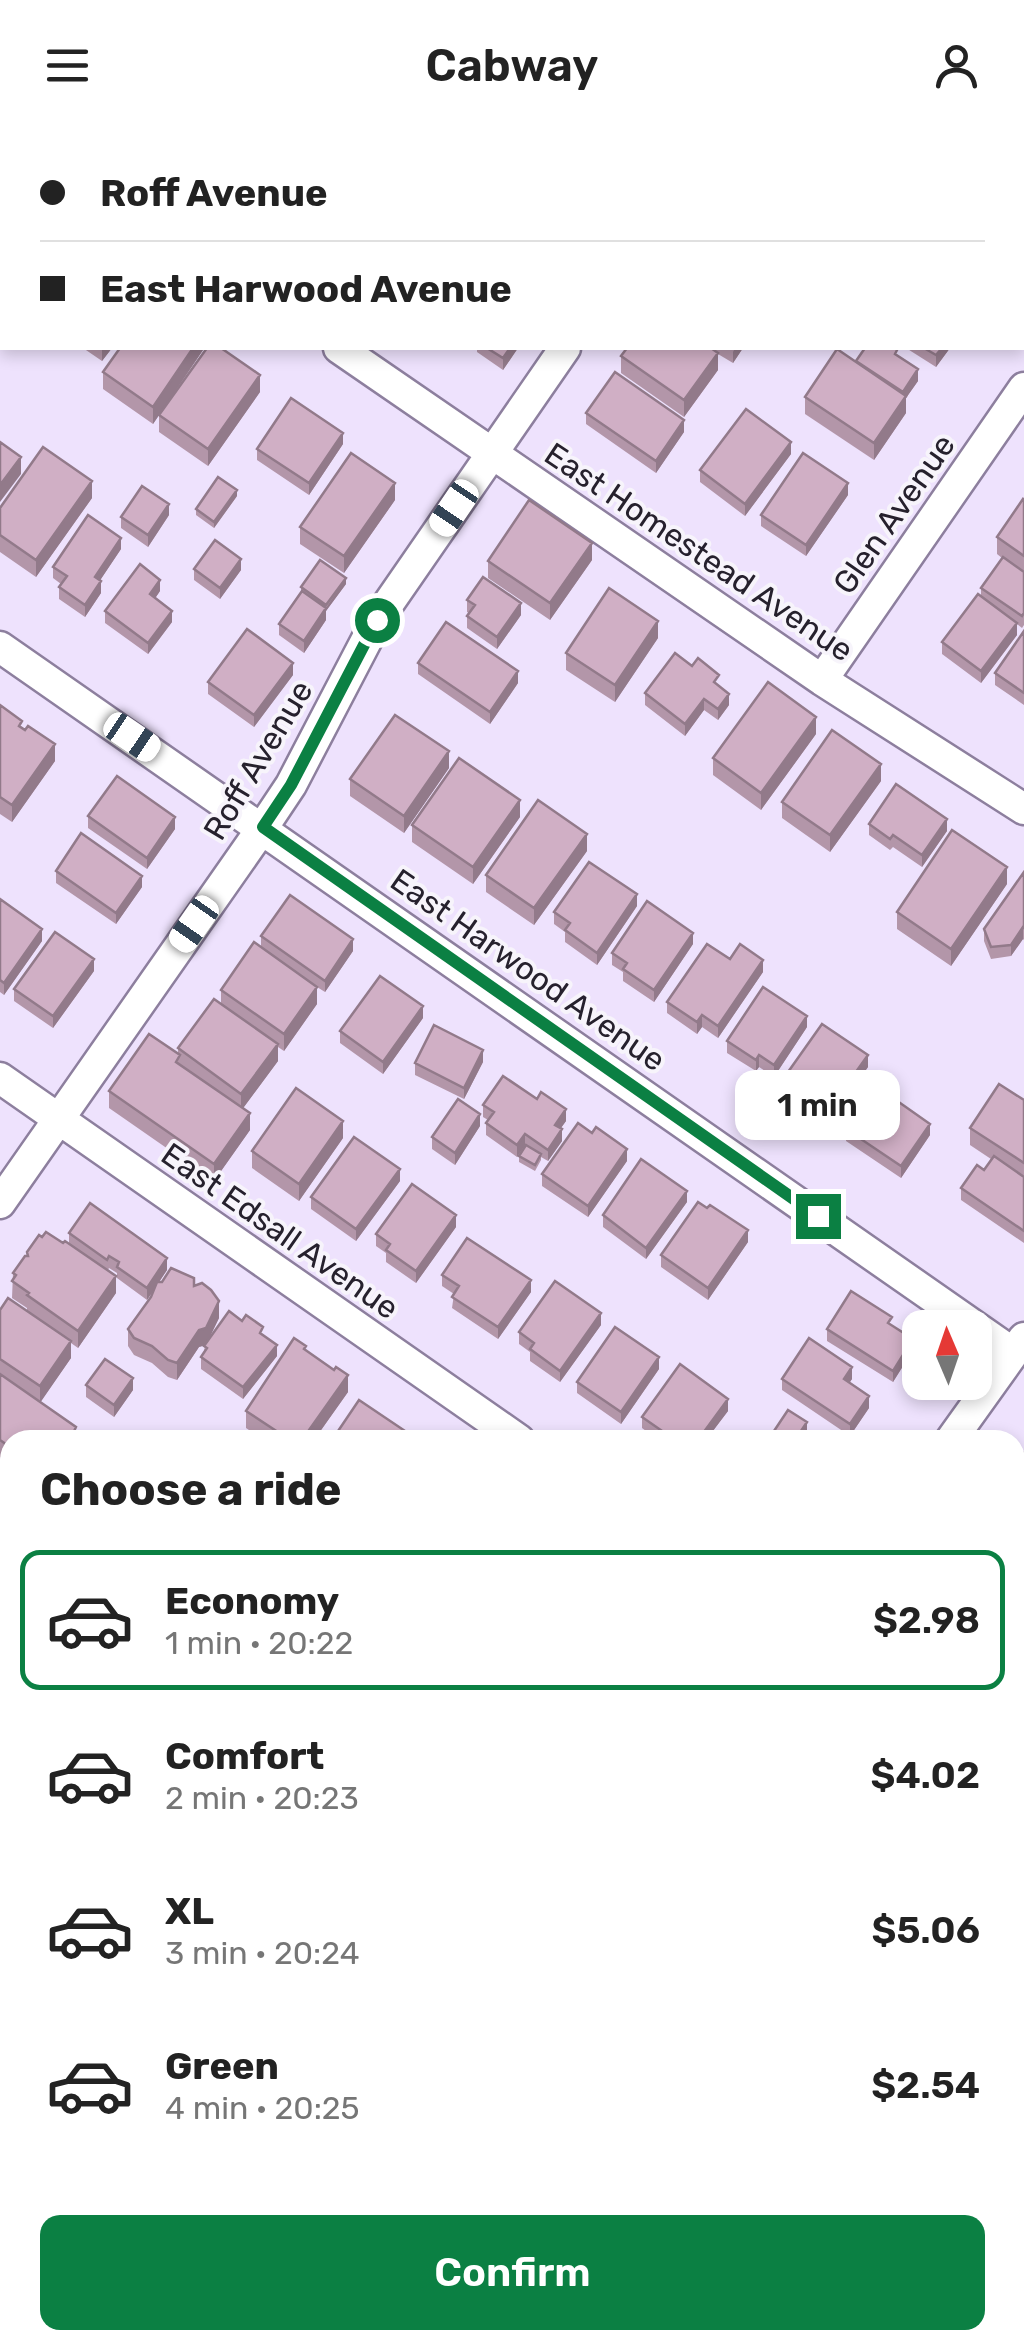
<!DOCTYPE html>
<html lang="en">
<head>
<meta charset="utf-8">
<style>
  body { margin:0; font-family:Rubik,sans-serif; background:#f2f2f2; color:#222; height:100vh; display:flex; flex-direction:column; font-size:38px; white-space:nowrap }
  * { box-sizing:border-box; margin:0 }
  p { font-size:32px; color:#767676 }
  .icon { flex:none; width:55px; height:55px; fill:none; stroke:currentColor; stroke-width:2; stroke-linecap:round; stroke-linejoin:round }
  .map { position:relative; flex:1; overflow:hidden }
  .sheet { position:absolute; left:0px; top:1300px; width:1025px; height:920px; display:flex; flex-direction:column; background:#fff; border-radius:30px 30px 0 0; box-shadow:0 5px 15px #0003 }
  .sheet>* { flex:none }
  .top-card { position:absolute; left:0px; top:0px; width:1025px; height:220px; box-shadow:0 5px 15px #0003; display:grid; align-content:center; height:220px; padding:0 40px; background:#fff }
  .needle { width:65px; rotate:358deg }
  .fabs { position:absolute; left:902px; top:1180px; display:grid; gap:20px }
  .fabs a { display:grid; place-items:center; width:90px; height:90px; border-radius:20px; background:#fff; box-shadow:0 5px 15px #0003; font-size:50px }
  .end { position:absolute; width:45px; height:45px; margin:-22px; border:12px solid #0b8043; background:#fff; box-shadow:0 0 0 5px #fff }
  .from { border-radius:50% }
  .bubble { position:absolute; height:70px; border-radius:20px; background:#fff; box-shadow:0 5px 15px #0003; font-size:32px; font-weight:600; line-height:70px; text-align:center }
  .car { position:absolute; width:30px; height:60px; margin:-30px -15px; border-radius:12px; box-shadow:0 0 8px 2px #0007; background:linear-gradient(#fff 24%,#345 0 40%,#fff 0 76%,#345 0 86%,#fff 0) }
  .top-card b { display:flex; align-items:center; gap:35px; height:95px; font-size:38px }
  .top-card b+b { border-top:2px solid #e0e0e0 }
  .top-card i { width:25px; height:25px; background:#222 }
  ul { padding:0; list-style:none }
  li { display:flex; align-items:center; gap:30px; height:140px; margin:0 20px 15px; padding:0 20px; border:5px solid transparent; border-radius:20px }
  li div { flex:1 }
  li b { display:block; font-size:38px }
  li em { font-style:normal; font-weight:600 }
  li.on { border-color:#0b8043 }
  li>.icon { width:90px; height:90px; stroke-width:1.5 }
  h2 { padding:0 40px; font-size:45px; line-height:120px }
  .button { display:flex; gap:20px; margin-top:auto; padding:20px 40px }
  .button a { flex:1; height:115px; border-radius:20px; background:#0b8043; color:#fff; font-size:40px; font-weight:600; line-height:115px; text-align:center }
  header { display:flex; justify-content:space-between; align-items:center; height:130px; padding:0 40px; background:#fff; font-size:45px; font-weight:600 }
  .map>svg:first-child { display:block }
  .built { fill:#e4d2fb }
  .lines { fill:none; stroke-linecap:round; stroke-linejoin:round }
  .lane-casing { stroke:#8d7f9e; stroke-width:20 }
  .street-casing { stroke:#8d7f9e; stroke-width:35 }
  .primary-casing { stroke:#626eb2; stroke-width:52 }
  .highway-casing { stroke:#626eb2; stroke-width:60 }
  .lane { stroke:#fff; stroke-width:15 }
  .street { stroke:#fff; stroke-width:30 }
  .primary { stroke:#b4c1fb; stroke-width:48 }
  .highway { stroke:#8298f9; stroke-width:55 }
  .wall { fill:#b396a9 }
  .shaded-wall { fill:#927a8a }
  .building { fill:#d0afc5; stroke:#927a8a; stroke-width:2.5 }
  .route { stroke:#0b8043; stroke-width:12 }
  .labels { text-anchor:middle; stroke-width:8; stroke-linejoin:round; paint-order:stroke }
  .street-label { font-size:32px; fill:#26212d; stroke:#f7f4fb }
</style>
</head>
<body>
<header><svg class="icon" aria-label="menu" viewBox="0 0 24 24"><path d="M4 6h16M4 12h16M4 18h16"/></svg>Cabway<svg class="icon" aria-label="person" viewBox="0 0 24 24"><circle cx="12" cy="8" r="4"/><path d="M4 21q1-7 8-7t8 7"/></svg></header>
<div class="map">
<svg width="1024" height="2220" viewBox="0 0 1024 2220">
  <rect width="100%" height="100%" fill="#eee2fd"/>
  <path class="built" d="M1024 1559V1943L1015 1945V1563Z
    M0 1697 10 1699V1882L0 1875Z"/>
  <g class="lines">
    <g class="lane-casing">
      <path id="lane" d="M1015 1888 1024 1889"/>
    </g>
    <g class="street-casing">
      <path id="street" d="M20 0 24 2
        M282 2 284 0
        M717 2 718 0
        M339 218 822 550 1024 679
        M0 517 1013 1223
        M822 550 1024 258
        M0 948 519 1310
        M0 1073 263 697 291 655 377 490 565 218
        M951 1310 1024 1208
        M0 1387 10 1394
        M1015 2097 1024 2104
        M414 2210 428 2220
        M312 2220 319 2210"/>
    </g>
    <g class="primary-casing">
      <path id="primary" d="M0 1915 10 1923
        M1015 1975 1024 1974
        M0 2173 10 2171"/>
    </g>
    <g class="highway-casing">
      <path id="highway" d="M1015 1462 1024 1455
        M1015 1528 1024 1523
        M0 1552 10 1555
        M0 1597 10 1599
        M0 1636 10 1638"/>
    </g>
    <use href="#lane" class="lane"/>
    <use href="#street" class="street"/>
    <use href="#primary" class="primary"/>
    <use href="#highway" class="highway"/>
  </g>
  <path class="wall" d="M396 0H454L452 2H400Z
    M2 93V197L0 195V97Z
    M83 218H112L102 231Z
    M203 218V220L153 294 103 259V242Z
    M477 218H518L503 240 477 222Z
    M627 218H743L733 233 718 224V240L684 287 621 243V226Z
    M906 218H950L936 237Z
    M899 227 918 251 906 268V283L874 330 805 284V267L856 232Z
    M260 262 208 336 159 302V285Z
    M586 283 684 302 656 343 586 294Z
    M343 314 309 365 257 330V319Z
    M791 324 745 386 700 352V340Z
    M848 365 806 426 761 396V385Z
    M237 366 214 398 196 385V379Z
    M92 368 36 447 0 422V378Z
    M395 370 344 443 300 414V397Z
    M1024 370V495L1022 498 1017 494V505L981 553 942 524V512L981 467V458L1002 428 997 424V407Z
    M169 385 148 417 121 398V387Z
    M121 419 100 450 101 463 85 487 59 469V457L61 454 53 448V437Z
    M592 430 550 490 488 448V431Z
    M194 439 241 440 220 469 194 450Z
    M346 454 326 481V490L304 523 279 505V494L301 462V457Z
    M160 461 155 468 172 492 148 524 105 493V481Z
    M467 470 521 485 497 519 467 498V486L469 483 467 482Z
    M1024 501V575L995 555V543Z
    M658 508 615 572 566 540V523Z
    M418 533 518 553 490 594 418 544Z
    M293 545 254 597 208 564V552Z
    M719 556 729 575 718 590 704 580 685 606 645 575V563Z
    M0 575 55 631 12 692 0 684Z
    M816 604 761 680 713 645V628Z
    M449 638 404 703 350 666V649Z
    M881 651 830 722 782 688V672Z
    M88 686 175 699 147 739 88 698Z
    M520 687 473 754 412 712V695Z
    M869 694 947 701 922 737 893 717 890 720 869 705Z
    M587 721 534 795 486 762V745Z
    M56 741 142 757 116 794 56 753Z
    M1024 742V810L1023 809 1011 826 991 829 984 811V799Z
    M1007 754 951 836 897 799V782Z
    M0 769 42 811 4 865 0 862Z
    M637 776 597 835 565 812V802L554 794V782Z
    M261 806 353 821 325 862 317 857V874L284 921 278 917V931L243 978 250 1000 214 1051 109 978V961L178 923V918L221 873V860L261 817Z
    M693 814 654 872 623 851V842L612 835V823Z
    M730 829 763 842 718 908 702 897 697 904 667 883V872Z
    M94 841 53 898 14 871V859Z
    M423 888 383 944 340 913V901Z
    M807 897 774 947 759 937 756 941 727 923V911Z
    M483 932 464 969 415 945V933Z
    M868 937 831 989 818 979 813 986 781 964V952Z
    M1024 970V1113L961 1070V1058L984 1040 991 1029 970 1015V998Z
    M483 975 566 991 561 998 562 1011 548 1031 541 1027V1030L535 1041 519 1032V1026L525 1016 517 1027 486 1005V993L488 990 483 987Z
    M480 996 455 1035 432 1019V1007Z
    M846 999 930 1005 901 1048 846 1011Z
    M343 1008 299 1071 252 1038V1021Z
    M627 1031 588 1087 542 1056V1044Z
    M400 1051 356 1111 311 1079V1067Z
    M687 1072 646 1129 603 1097V1085Z
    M456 1097 416 1153 386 1132V1123L376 1116V1104Z
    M69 1103 167 1140 159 1152 194 1156 219 1188 206 1214 263 1205 277 1226 243 1269 201 1239V1227L204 1222 205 1215 199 1217 177 1250 168 1247 152 1233 134 1225 128 1216V1199L151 1167 154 1160 147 1170 117 1148V1143L109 1138 108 1140 116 1163 78 1218 71 1213V1228L40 1272 76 1310H10V1334L0 1327V1180H27V1178L12 1168 13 1143 27 1126V1122L63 1113 69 1114Z
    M748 1112 708 1170 661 1137V1125Z
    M442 1145 531 1162 498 1209 452 1178 454 1164 442 1156Z
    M601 1195 560 1252 530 1231V1222L519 1214V1202Z
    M892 1195 913 1220 893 1252 827 1211V1199Z
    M306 1220 348 1262 314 1310H264L246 1298V1281Z
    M659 1239 621 1294 577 1263V1252Z
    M782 1249H852L849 1253 869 1278 850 1306 782 1260Z
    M86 1255 133 1260 114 1287 86 1267Z
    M728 1281 706 1310H658L642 1298V1287Z
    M1024 1323V1369L1015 1362V1334Z
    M1015 1614 1024 1615V1716L1015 1715Z
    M10 1967V2058L0 2051V1982Z
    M565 2210H623L616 2220H579Z"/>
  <path class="shaded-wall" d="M103 218H112L102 231V220Z
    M193 218H203V220L153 294V277Z
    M510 218H518L503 240V228Z
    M735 218H743L733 233V222Z
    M942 218H950L936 237V225Z
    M718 223V240L684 287V270Z
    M918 239V251L906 268V283L874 330V313L903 262Z
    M260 245V262L208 336V319Z
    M684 290V302L656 343V331Z
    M343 303V314L309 365V353Z
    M791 312V324L745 386V374Z
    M21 327V344L0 372V355Z
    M92 351V368L36 447V430Z
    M395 353V370L344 443V426Z
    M848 353V365L806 426V415Z
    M237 360V366L214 398V392Z
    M169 374V385L148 417V405Z
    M121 408V419L95 458V447Z
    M592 413V430L550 490V473Z
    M241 429V440L220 469V458Z
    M346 448V454L326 481V490L304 523V511Z
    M160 450V461L150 476V464Z
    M101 451V463L85 487V475Z
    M521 473V485L497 519V507Z
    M172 481V492L148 524V513Z
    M658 491V508L615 572V555Z
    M1017 493V505L981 553V541Z
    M293 533V545L254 597V585Z
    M518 541V553L490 594V582Z
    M729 564V575L718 590V579Z
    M704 569V580L685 606V594Z
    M816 587V604L761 680V663Z
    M55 614V631L12 692V675Z
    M449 621V638L404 703V686Z
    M881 634V651L830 722V705Z
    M520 670V687L473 754V737Z
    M175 687V699L147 739V728Z
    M947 689V701L922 737V725Z
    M587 704V721L534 795V778Z
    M1007 737V754L951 836V819Z
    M142 746V757L116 794V783Z
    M637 764V776L597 835V823Z
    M1023 797V809L1011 826V815Z
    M42 799V811L4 865V853Z
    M693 803V814L654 872V860Z
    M353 809V821L325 862V851Z
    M94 829V841L53 898V886Z
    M763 830V842L718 908V896Z
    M317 857V874L284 921V904Z
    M423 876V888L383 944V932Z
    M702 885V897L697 904V892Z
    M807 886V897L774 947V935Z
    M278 914V931L241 981V964Z
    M483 920V932L464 969V958Z
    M759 925V937L756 941V930Z
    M868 925V937L831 989V977Z
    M818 967V979L813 986V974Z
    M566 979V991L555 1006V995Z
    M250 983V1000L214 1051V1034Z
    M480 984V996L455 1035V1023Z
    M343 991V1008L299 1071V1054Z
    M930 994V1005L901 1048V1036Z
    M562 999V1011L548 1031V1020Z
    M525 1004V1015L517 1027V1015Z
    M627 1019V1031L588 1087V1076Z
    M400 1039V1051L356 1111V1099Z
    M687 1061V1072L646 1129V1118Z
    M456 1085V1097L416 1153V1141Z
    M748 1100V1112L708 1170V1158Z
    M167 1128V1140L147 1170V1158Z
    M116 1146V1163L78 1218V1201Z
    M531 1150V1162L498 1209V1197Z
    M219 1171V1188L206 1215 199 1217 177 1250V1233Z
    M601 1183V1195L560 1252V1241Z
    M913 1209V1220L893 1252V1241Z
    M71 1211V1228L40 1273V1256Z
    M277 1215V1226L243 1269V1257Z
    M659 1227V1239L621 1294V1282Z
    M852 1237V1249L844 1261V1249Z
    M348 1245V1262L314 1310H302Z
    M133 1248V1260L114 1287V1275Z
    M869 1266V1278L850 1306V1294Z
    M728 1269V1281L706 1310H698Z
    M807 1292V1304L803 1310H797V1307Z
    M10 1452V1469L0 1482V1465Z
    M10 1801V1813L0 1828V1816Z
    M1024 2162V2174L1015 2187V2176Z
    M240 2210H248V2220H234Z
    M615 2210H623L616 2220H608Z
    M703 2210H715L708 2220H696Z"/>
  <path class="building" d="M421 0H442L440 2H424Z
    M542 0H622L620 2H546Z
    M797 0H885L883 2H800Z
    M973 0H1015L1019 2H971Z
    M1022 5 1024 6V72L1022 74Z
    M2 93V180L0 178V97Z
    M120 218H193L153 277 103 242Z
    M207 218H221L260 245 208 319 159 285Z
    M487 218H510L503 228Z
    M627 218H711L718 223 684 270 621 226Z
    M865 218H898L895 224 918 239 903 262 856 231Z
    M924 218H942L936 225Z
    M837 219 906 266 874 313 805 267Z
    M615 242 684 290 656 331 586 283Z
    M291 268 343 303 309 353 257 319Z
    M746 279 791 312 745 374 700 340Z
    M0 312 21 327 0 355Z
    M43 317 92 351 36 430 0 405V378Z
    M351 323 395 353 344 426 300 397Z
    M803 323 848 353 806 415 761 385Z
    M218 347 237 360 214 392 196 379Z
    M142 356 169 374 148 405 121 387Z
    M1023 369 1024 370V426L997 407Z
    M529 370 592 413 550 473 488 431Z
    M88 385 121 408 95 447 101 451 85 475 59 457 67 446 53 437Z
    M215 410 241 429 220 458 194 439Z
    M1003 427 1024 442V483L1022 486 981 458Z
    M320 430 346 448 326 475 301 457Z
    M140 434 160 450 150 464 172 481 148 513 105 481Z
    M483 447 521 473 497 507 467 486 475 475 467 470Z
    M609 458 658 491 615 555 566 523Z
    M302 461 326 478 304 511 279 494Z
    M978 464 1017 493 981 541 942 512Z
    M446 492 518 541 490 582 418 533Z
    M247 499 293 533 254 585 208 552Z
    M1024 501V563L995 543Z
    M675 523 692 536 698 528 719 545 714 552 729 564 718 579 704 569 685 594 645 563Z
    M768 552 816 587 761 663 713 628Z
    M0 575 22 591 19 596 25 600 28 596 55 614 12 675 0 667Z
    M395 585 449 621 404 686 350 649Z
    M832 600 881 634 830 705 782 672Z
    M459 628 520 670 473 737 412 695Z
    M117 646 175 687 147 728 88 686Z
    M896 654 947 689 922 725 893 705 890 709 869 694Z
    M538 670 587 704 534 778 486 745Z
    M952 700 1007 737 951 819 897 782Z
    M81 703 142 746 116 783 56 741Z
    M589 732 637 764 597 823 565 800 570 793 554 782Z
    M1024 742V798L1023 797 1011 815 991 817 984 799Z
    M290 765 353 809 325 851 261 806Z
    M0 769 42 799 4 853 0 850Z
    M647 771 693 803 654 860 623 839 627 833 612 823Z
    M55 802 94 829 53 886 14 859Z
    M254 812 317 857 284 904 221 860Z
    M707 814 730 829 740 814 763 830 718 896 702 885 697 892 667 872Z
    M380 846 423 876 383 932 340 901Z
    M763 857 807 886 774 935 759 925 756 930 727 911Z
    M214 869 278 914 241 964 178 918Z
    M822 894 868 925 831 977 818 967 813 974 781 952Z
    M434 895 483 920 464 958 415 933Z
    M149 904 180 925 176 932 250 983 214 1034 109 961Z
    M503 946 537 969 541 962 566 979 555 995 562 999 548 1020 525 1004 517 1015 486 993 494 982 483 975Z
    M999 954 1024 970V1033L970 998Z
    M876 956 930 994 901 1036 846 999Z
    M296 958 343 991 299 1054 252 1021Z
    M458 969 480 984 455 1023 432 1007Z
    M578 993 592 1003 596 997 627 1019 588 1076 542 1044Z
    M354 1007 400 1039 356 1099 311 1067Z
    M526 1015 541 1024 535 1035 519 1026Z
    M994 1026 1024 1047V1101L961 1058 977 1035 984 1040Z
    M641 1029 687 1061 646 1118 603 1085Z
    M412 1054 456 1085 416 1141 386 1120 390 1114 376 1104Z
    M698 1072 707 1078 710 1075 748 1100 708 1158 661 1125Z
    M90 1073 167 1128 147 1158 117 1137 119 1132 109 1126 107 1130 69 1103Z
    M46 1102 63 1113 65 1111 116 1146 78 1201 27 1165 29 1163 12 1151 16 1145 13 1143 25 1126H28L27 1122 39 1105 42 1107Z
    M467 1108 531 1150 498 1197 452 1167 459 1156 442 1145Z
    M171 1138 194 1148V1156L202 1153 211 1160 219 1171 206 1198 199 1200 177 1233 168 1230 152 1216 134 1208 128 1199 151 1167 157 1152H162Z
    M555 1151 601 1183 560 1241 530 1219 534 1213 519 1202Z
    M851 1161 892 1187 888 1193 913 1209 893 1241 827 1199Z
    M8 1168 71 1211 40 1256 0 1229V1180Z
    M229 1181 242 1191 246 1185 263 1197 260 1203 277 1215 243 1257 201 1227 207 1218 204 1216Z
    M615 1197 659 1227 621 1282 577 1252Z
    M294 1208 306 1216 304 1219 334 1240 336 1237 348 1245 302 1310H290L246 1281Z
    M809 1208 852 1237 844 1249 869 1266 850 1294 782 1249Z
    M105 1229 133 1248 114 1275 86 1255Z
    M680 1234 728 1269 698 1310H675L642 1287Z
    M0 1244 76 1297 70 1310H10V1317L0 1310Z
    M359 1270 414 1307 412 1310H332Z
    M788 1280 807 1292 797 1307 801 1310H768Z
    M107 1303 117 1310H102Z
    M1024 1323V1357L1015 1351V1334Z
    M0 1445 10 1452 0 1465Z
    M1015 1614 1024 1615V1705L1015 1704Z
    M10 1724V1801L0 1816V1739Z
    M10 1967V2052L0 2045V1982Z
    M1015 2153 1024 2159V2162L1015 2176Z
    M1024 2187V2220H1001L1008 2210H1015V2200Z
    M10 2207V2210H240L234 2220H0V2209Z
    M581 2210H615L608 2220H596Z
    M630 2210H703L696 2220H623Z"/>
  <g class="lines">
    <path class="route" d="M377 490 291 655 263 697 818 1086"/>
  </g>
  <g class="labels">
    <g class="street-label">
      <text transform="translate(894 384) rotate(-55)" y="11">Glen Avenue</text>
      <text transform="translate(699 422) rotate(34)" y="11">East Homestead Avenue</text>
      <text transform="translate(258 630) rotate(-59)" y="11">Roff Avenue</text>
      <text transform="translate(528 840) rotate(35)" y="11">East Harwood Avenue</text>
      <text transform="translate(280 1101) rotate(35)" y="11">East Edsall Avenue</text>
    </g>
  </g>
</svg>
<div class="fabs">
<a><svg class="needle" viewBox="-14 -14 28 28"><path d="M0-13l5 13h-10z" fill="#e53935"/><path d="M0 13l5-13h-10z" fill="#767676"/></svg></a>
</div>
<i class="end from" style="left:377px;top:490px"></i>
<i class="end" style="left:818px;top:1086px"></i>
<div class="bubble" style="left:735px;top:940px;width:165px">1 min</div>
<i class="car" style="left:454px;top:378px;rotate:214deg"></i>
<i class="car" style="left:132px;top:607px;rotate:124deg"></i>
<i class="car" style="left:194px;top:794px;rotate:215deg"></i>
<div class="top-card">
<b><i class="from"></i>Roff Avenue</b>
<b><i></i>East Harwood Avenue</b>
</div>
<section class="sheet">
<h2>Choose a ride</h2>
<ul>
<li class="on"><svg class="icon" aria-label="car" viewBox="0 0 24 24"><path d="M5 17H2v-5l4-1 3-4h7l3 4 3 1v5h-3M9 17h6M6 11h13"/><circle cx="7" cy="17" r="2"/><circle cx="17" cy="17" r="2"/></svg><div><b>Economy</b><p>1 min · 20:22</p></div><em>$2.98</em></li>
<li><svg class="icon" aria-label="car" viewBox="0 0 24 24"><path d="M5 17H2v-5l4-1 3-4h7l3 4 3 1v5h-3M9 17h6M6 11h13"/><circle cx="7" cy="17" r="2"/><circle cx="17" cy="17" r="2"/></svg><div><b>Comfort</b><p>2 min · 20:23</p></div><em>$4.02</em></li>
<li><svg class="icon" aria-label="car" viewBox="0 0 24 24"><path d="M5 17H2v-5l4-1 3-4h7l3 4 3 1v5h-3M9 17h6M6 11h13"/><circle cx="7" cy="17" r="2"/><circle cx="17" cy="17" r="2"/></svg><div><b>XL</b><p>3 min · 20:24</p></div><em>$5.06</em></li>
<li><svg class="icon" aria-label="car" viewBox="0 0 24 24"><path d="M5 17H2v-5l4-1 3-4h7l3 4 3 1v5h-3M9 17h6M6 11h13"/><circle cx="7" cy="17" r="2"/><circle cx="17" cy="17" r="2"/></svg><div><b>Green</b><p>4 min · 20:25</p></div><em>$2.54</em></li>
</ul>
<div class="button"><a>Confirm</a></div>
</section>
</div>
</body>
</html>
